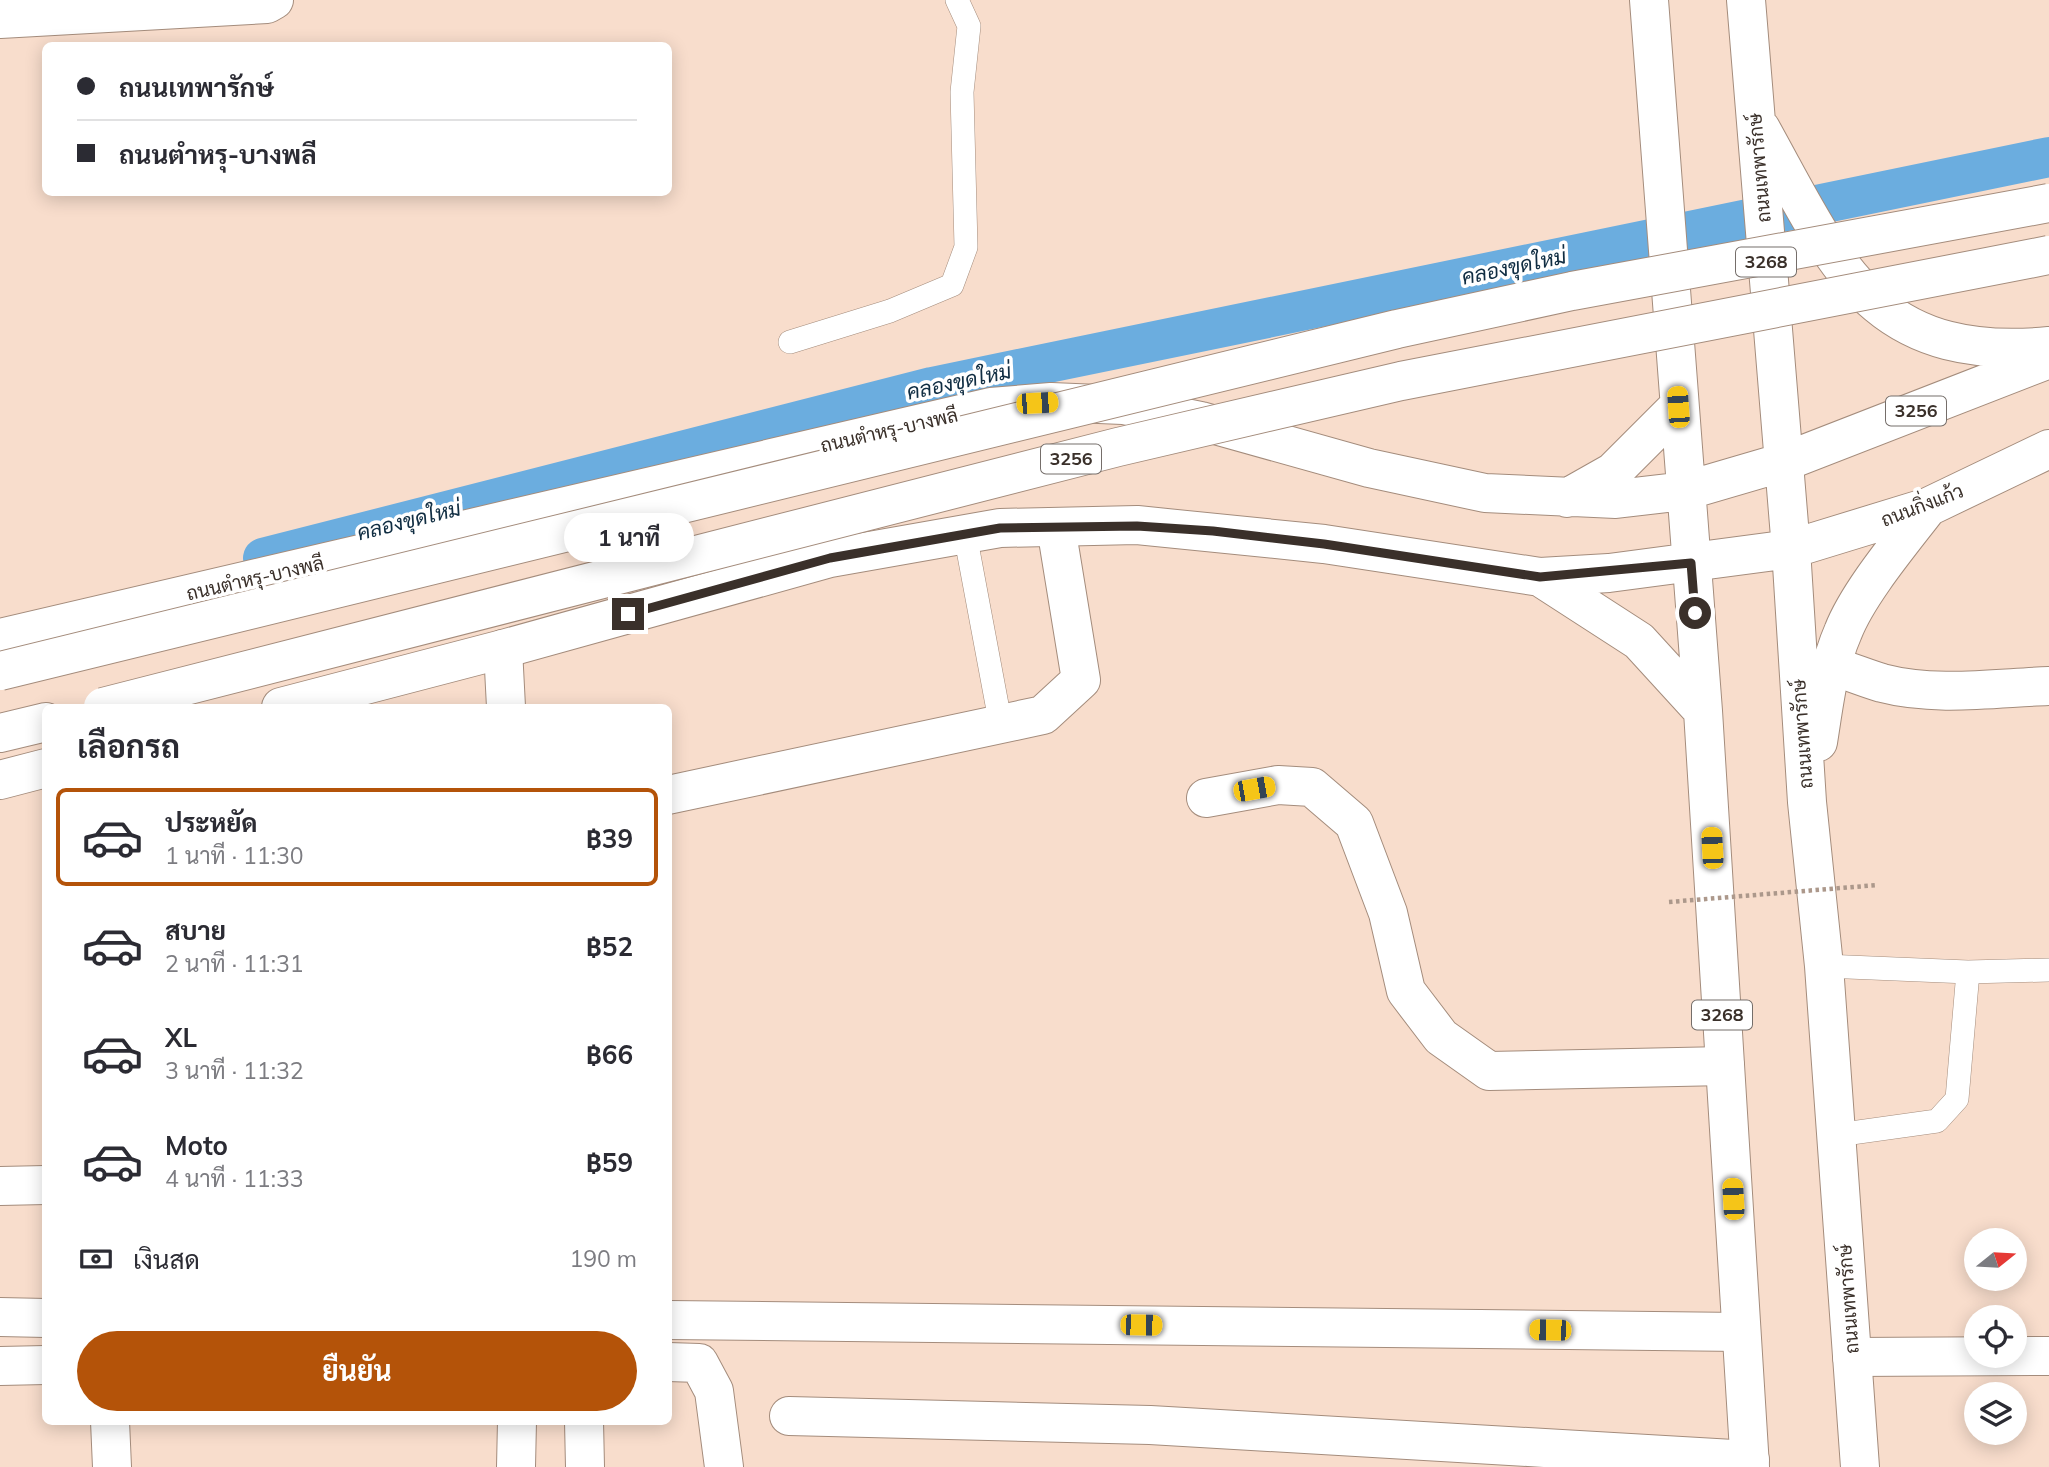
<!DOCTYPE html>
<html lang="th">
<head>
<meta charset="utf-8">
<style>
  body { margin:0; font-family:Mulish,Sarabun,sans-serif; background:#f2f2f3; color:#2b2b33; height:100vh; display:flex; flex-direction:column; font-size:26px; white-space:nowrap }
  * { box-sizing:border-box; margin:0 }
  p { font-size:23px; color:#7c7c81 }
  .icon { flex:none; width:38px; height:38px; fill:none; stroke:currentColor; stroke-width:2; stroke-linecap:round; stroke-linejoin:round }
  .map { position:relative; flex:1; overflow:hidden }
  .details { position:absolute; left:42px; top:704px; width:630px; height:721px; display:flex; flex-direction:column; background:#fff; border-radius:10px; box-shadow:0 4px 18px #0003 }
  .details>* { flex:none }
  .top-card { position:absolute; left:42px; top:42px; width:630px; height:154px; border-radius:10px; box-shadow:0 4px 18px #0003; display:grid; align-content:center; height:154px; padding:0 35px; background:#fff }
  .needle { width:46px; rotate:72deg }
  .controls { position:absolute; left:1964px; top:1228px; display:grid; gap:14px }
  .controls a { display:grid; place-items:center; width:63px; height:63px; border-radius:50%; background:#fff; box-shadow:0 4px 18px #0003; font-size:35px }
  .end { position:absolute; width:32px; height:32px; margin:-16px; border:9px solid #3a302a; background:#fff; box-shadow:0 0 0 4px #fff }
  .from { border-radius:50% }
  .bubble { position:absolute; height:49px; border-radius:24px; background:#fff; box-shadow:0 4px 18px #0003; font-size:23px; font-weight:700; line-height:49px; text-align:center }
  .car { position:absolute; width:21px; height:42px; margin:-21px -10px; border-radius:9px; box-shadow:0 0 5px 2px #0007; background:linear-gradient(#f5c518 24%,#345 0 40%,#f5c518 0 76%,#345 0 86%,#f5c518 0) }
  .top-card b { display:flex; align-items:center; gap:24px; height:66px; font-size:26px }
  .top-card b+b { border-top:2px solid #e1e1e2 }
  .top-card i { width:18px; height:18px; background:#2b2b33 }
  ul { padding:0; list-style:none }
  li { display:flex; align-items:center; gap:21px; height:98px; margin:0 14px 10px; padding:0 21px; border:4px solid transparent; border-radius:10px }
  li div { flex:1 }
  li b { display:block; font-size:26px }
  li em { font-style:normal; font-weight:700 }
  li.selected { border-color:#b45309 }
  li>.icon { width:63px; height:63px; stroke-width:1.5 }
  h2 { padding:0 35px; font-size:32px; line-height:84px }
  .pay { display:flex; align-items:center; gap:18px; height:77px; padding:0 35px; font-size:26px }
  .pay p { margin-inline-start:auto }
  .button { display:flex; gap:14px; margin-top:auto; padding:14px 35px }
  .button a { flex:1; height:80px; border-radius:42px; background:#b45309; color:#fff; font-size:28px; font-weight:700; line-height:80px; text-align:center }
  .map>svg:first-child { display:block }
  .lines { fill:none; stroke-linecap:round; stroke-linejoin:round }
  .canal { stroke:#6baddf; stroke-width:40 }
  .lane-casing { stroke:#a48c7c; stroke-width:24 }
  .street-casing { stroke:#a48c7c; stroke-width:40 }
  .primary-casing { stroke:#a48c7c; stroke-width:40 }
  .lane { stroke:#fff; stroke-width:23 }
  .street { stroke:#fff; stroke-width:38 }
  .primary { stroke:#fff; stroke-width:38 }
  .primary-bridge-casing { stroke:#a48c7c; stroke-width:40; stroke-linecap:butt }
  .path-bridge { stroke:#ac988b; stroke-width:4.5; stroke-dasharray:3.5 3.5; stroke-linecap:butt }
  .primary-bridge { stroke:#fff; stroke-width:38 }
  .route { stroke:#3a302a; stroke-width:9 }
  .labels { text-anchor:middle; stroke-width:7; stroke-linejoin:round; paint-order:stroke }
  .shield { fill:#fff; stroke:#756e6a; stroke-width:2 }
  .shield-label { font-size:18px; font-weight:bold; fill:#3a302a }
  .street-label { font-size:19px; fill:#3a302a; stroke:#fff }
  .water-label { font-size:21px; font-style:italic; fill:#102d42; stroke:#fff }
</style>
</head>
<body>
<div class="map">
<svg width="2049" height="1467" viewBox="0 0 2049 1467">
  <rect width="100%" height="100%" fill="#f8ddcc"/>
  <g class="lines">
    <path class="canal" d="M263 558 932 387 2049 157"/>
    <g class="lane-casing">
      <path id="lane" d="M790 342 890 311 952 285 966 247 962 92 969 26 957 0
        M965 534 1001 726
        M1824 966 1968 972
        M1837 1135 1937 1121 1957 1099 1968 972 2049 970"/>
    </g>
    <g class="street-casing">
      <path id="street" d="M0 19 267 4 274 0
        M503 649 506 707
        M1831 666C1849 671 1865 678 1882 683 1935 697 1995 688 2049 686
        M668 795 1043 715 1081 680 1056 527
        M1206 798 1278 785 1312 787 1354 823 1388 913 1406 991 1441 1037 1489 1071 1725 1066
        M0 1186 46 1185
        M0 1317 46 1318
        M668 1320 1741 1332
        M1852 1357 2049 1356
        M668 1362 699 1363 714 1391 724 1467
        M0 1366 46 1365
        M789 1416 1150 1425 1750 1460
        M110 1421 112 1467
        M584 1421 585 1467
        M516 1467 517 1421"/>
    </g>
    <g class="primary-casing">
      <path id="primary" d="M1649 0 1703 711 1750 1467
        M1746 0 1791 549 1807 802 1824 966 1860 1467
        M1761 129C1835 262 1870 363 2049 346
        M1567 498 1613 472 1678 407
        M1540 577 1639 641 1703 711
        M0 638 991 407 1051 402 1123 405 1201 421 1369 468 1485 493 1616 499 1685 491 1784 462 2049 359
        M281 707 503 649 830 558 1000 528 1137 525 1324 544 1540 577 1609 573 1791 549 1928 507 2049 449
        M0 733 46 722
        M1818 742C1824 705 1828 666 1843 632 1858 593 1902 541 1928 507
        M0 780 46 768"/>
    </g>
    <use href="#lane" class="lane"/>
    <use href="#street" class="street"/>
    <use href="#primary" class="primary"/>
    <g class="primary-bridge-casing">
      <path id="primary-bridge" d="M0 671 1397 329 1572 291 2049 203
        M103 707 1118 447 1401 381 2049 255"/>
    </g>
    <path class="path-bridge" d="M1669 902 1878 885"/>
    <use href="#primary-bridge" class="primary-bridge"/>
  </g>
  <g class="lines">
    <path class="route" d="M628 614 830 558 1000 528 1137 526 1213 531 1324 544 1540 577 1691 563 1695 613"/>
  </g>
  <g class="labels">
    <g class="shield">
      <rect x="1736" y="247.5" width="60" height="29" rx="5"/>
      <rect x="1886" y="396.5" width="60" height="29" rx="5"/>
      <rect x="1041" y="444.5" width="60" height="29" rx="5"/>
      <rect x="1692" y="1000.5" width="60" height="29" rx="5"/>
    </g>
    <g class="shield-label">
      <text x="1766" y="268">3268</text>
      <text x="1916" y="417">3256</text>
      <text x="1071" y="465">3256</text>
      <text x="1722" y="1021">3268</text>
    </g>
    <g class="street-label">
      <text transform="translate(1759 168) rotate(-95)" y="7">ถนนเทพารักษ์</text>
      <text transform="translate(889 430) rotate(-13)" y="7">ถนนตำหรุ-บางพลี</text>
      <text transform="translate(1922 505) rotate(-21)" y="7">ถนนกิ่งแก้ว</text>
      <text transform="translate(255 578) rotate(-13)" y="7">ถนนตำหรุ-บางพลี</text>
      <text transform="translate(1802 734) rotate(-94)" y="7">ถนนเทพารักษ์</text>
      <text transform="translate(1848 1299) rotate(-94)" y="7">ถนนเทพารักษ์</text>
    </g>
    <g class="water-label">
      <text transform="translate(1514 267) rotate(-12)" y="7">คลองขุดใหม่</text>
      <text transform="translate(959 382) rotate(-12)" y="7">คลองขุดใหม่</text>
      <text transform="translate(409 521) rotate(-14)" y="7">คลองขุดใหม่</text>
    </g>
  </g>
</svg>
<div class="controls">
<a><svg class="needle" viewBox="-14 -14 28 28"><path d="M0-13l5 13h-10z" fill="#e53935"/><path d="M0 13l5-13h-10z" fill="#7c7c81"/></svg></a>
<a><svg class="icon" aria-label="locate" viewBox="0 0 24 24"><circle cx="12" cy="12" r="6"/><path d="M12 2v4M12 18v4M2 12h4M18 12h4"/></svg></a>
<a><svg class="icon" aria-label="layers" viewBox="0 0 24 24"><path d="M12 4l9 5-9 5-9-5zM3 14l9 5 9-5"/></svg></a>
</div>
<i class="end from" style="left:1695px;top:613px"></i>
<i class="end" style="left:628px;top:614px"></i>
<div class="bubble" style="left:564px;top:513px;width:130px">1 นาที</div>
<i class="car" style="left:1037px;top:403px;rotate:87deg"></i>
<i class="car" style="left:1678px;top:407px;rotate:356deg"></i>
<i class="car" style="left:1254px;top:789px;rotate:80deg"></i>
<i class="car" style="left:1712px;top:848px;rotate:357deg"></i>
<i class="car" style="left:1733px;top:1199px;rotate:357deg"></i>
<i class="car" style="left:1141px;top:1325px;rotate:91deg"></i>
<i class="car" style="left:1550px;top:1330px;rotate:271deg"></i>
<div class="top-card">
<b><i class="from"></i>ถนนเทพารักษ์</b>
<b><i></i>ถนนตำหรุ-บางพลี</b>
</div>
<section class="details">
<h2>เลือกรถ</h2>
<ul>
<li class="selected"><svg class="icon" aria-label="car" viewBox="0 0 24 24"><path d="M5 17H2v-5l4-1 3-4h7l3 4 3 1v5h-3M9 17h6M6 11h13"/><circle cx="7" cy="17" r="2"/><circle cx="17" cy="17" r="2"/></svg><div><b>ประหยัด</b><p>1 นาที · 11:30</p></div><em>฿39</em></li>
<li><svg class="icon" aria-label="car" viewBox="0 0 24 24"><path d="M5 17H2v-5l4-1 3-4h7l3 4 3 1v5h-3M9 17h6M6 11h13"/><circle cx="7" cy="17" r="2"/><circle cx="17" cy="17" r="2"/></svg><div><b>สบาย</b><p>2 นาที · 11:31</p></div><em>฿52</em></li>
<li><svg class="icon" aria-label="car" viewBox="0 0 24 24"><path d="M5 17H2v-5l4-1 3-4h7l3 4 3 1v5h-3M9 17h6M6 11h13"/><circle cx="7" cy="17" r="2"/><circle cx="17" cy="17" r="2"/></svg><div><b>XL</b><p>3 นาที · 11:32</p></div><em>฿66</em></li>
<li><svg class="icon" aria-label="car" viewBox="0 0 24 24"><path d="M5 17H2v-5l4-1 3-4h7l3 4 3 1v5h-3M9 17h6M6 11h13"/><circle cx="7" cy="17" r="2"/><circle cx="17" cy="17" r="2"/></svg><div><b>Moto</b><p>4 นาที · 11:33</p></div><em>฿59</em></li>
</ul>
<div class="pay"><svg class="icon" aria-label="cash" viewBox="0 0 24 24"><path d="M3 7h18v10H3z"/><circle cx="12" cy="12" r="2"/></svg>เงินสด<p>190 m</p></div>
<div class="button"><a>ยืนยัน</a></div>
</section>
</div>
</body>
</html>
